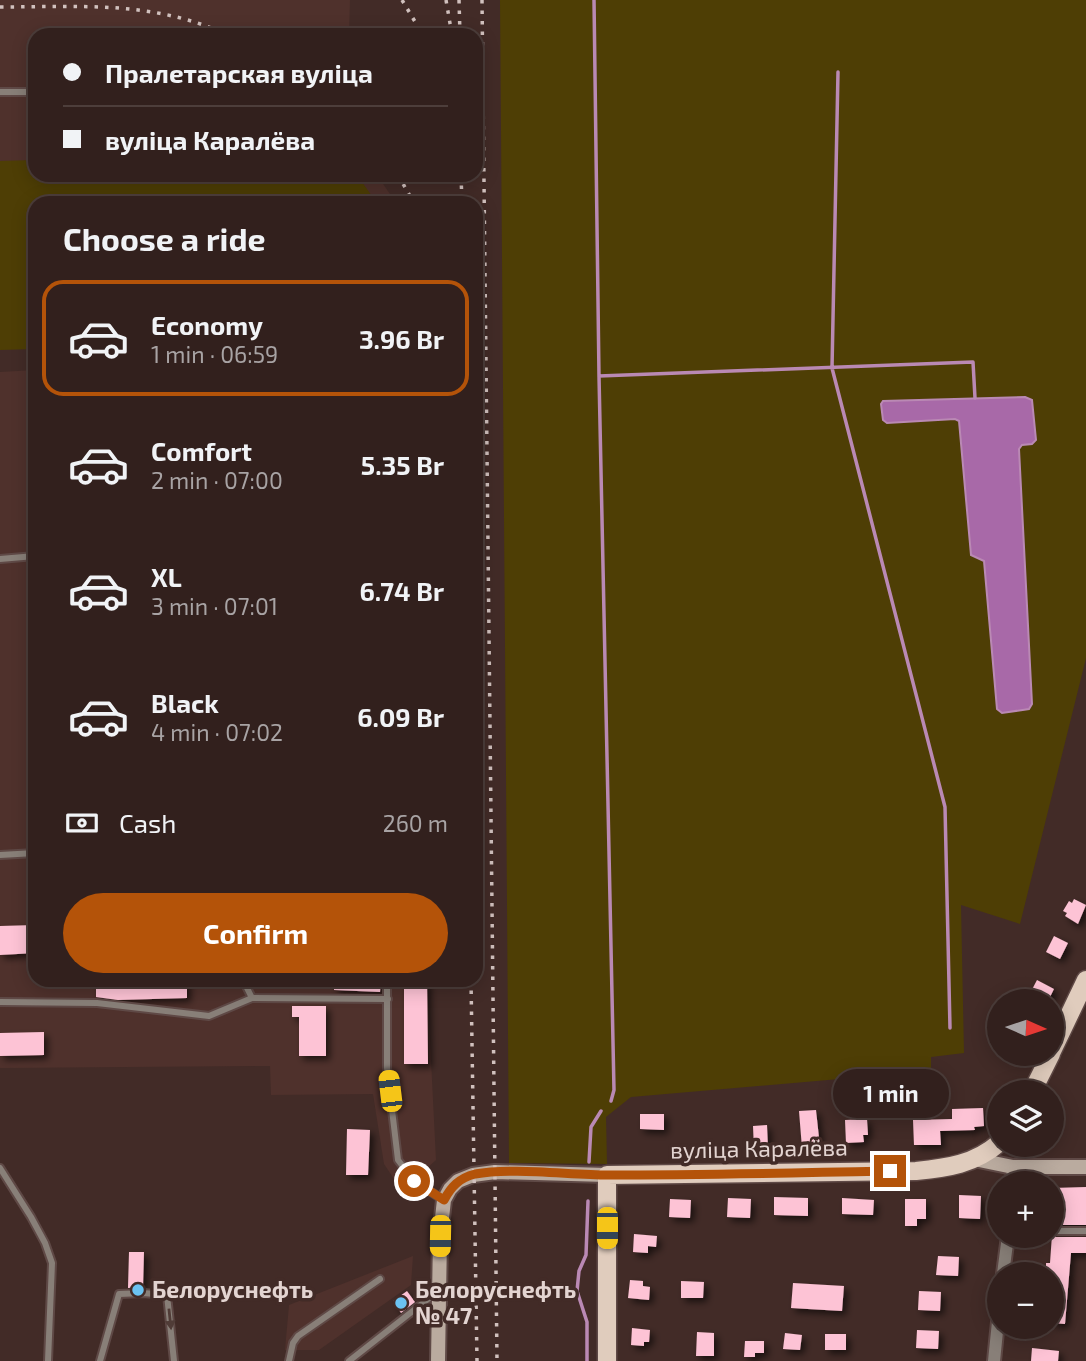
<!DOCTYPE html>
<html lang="en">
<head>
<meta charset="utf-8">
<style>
  body { margin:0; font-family:"Exo 2",sans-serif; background:#3a2826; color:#f1f3f6; height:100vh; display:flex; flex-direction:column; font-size:26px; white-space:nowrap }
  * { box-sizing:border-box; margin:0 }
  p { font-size:23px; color:#a8a3a4 }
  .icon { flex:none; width:38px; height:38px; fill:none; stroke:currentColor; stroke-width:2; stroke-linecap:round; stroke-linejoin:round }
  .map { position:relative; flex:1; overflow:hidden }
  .drawer { position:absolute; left:28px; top:196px; width:455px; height:791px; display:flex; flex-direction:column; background:#32201d; border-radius:21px; box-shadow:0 4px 18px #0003,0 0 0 2px #4d3e3b }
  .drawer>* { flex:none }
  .guide { position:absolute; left:28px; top:28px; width:455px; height:154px; border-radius:21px; box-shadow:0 4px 18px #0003,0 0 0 2px #4d3e3b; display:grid; align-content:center; height:154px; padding:0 35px; background:#32201d }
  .needle { width:46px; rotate:93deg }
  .fabs { position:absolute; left:987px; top:989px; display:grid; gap:14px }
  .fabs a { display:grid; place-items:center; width:77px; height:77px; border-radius:50%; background:#32201d; box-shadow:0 4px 18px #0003,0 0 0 2px #4d3e3b; font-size:35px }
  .end { position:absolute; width:32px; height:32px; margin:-16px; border:9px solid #b45309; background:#fff; box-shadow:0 0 0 4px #fff }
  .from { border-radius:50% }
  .bubble { position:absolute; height:49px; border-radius:24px; background:#32201d; box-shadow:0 4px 18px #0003,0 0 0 2px #4d3e3b; font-size:23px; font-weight:700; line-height:49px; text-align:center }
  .car { position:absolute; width:21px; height:42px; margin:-21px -10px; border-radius:9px; box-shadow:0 0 5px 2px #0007; background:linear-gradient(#f5c518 24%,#345 0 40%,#f5c518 0 76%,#345 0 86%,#f5c518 0) }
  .guide b { display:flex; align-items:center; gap:24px; height:66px; font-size:26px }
  .guide b+b { border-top:2px solid #4d3e3b }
  .guide i { width:18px; height:18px; background:#f1f3f6 }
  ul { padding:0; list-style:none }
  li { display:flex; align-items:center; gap:21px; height:116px; margin:0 14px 10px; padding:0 21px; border:4px solid transparent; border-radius:21px }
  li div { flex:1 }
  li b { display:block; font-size:26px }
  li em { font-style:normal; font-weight:700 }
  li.active { border-color:#b45309 }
  li>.icon { width:63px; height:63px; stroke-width:1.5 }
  h2 { padding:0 35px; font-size:32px; line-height:84px }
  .pay { display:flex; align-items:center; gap:18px; height:77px; padding:0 35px; font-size:26px }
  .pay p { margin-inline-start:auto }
  .action { display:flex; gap:14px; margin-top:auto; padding:14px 35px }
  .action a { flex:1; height:80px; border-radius:42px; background:#b45309; color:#fff; font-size:28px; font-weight:700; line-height:80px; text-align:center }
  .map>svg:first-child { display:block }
  .built { fill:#4f312c }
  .green { fill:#4e3e05 }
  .water { fill:#a869a8; stroke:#ba89b4; stroke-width:2 }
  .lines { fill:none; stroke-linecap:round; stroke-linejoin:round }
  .stream { stroke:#ba89b4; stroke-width:3.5 }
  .building { fill:#fdc3d5; filter:url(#shadow) }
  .service-casing { stroke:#5f4946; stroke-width:10 }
  .minor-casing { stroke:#5f4946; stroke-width:16 }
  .secondary-casing { stroke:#5f4946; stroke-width:18 }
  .primary-casing { stroke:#5f4946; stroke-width:21 }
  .service { stroke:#887f78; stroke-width:6 }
  .minor { stroke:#887f78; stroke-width:12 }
  .secondary { stroke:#baab9f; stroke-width:14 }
  .primary { stroke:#e0ccbd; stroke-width:18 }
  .rail { stroke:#d1c1be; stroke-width:3.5; stroke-dasharray:3.5 7; stroke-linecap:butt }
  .oneway { fill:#503c37 }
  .route { stroke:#b45309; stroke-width:9 }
  .poi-dot { fill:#6bc3f2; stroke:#422b27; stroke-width:2.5 }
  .labels { text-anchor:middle; stroke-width:7; stroke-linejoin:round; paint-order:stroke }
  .street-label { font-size:23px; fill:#e3d4d1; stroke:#422b27 }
  .poi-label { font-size:23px; font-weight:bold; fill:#e3d4d1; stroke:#422b27; text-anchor:start }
</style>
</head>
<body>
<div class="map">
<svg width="1086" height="1361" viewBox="0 0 1086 1361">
  <defs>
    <filter id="shadow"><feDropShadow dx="4" dy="4" stdDeviation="3.5" flood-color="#0009"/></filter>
  </defs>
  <rect width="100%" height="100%" fill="#422b27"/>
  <path class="built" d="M0 0H350L349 35H35V175H377L396 203H35L0 340Z
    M35 370V980H427L436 1160 402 1191 384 1164 373 1094 271 1095 270 1066 0 1068V372Z
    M413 1256 411 1285 319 1350H285L289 1305Z"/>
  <path class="green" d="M500 0H1086V658L1020 924 961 905 964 1053 931 1057V1071L631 1097 606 1117 607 1164 509 1163Z
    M35 160V175H357L377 203H35V349L0 350V161Z"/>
  <path class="water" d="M1025 397 1032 400 1036 440 1032 444 1022 445 1019 449 1032 704 1029 709 1002 713 997 709 984 561 971 555 959 421 955 419 887 423 883 420 881 404 883 401Z"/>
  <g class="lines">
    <path class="stream" d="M594 0 599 376 614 1090 611 1101
      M838 72 832 368 945 807 950 1028
      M599 376 973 362 975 398
      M589 1162 591 1127 601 1111
      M587 1361V1322L577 1291 579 1271 586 1255 588 1201"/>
  </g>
  <path class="building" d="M1074 899 1086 905 1078 924 1065 916 1067 913 1063 911 1069 901 1072 903Z
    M35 925V953L0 955V926Z
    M1054 936 1068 943 1060 959 1046 952Z
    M96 980H187V998L118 1000 96 997Z
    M334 980H381L380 992 334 990Z
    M404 980H427L428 1064H404Z
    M1037 980 1054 989 1048 1001H1026Z
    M292 1006H326V1056H299V1017H292Z
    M44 1032V1055L0 1056V1033Z
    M983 1108 984 1126 974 1127 975 1130 940 1131 941 1145H914L913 1120 952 1119V1109Z
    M816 1110 820 1147 802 1148 799 1111Z
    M640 1114H664V1130L640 1129Z
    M867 1119 868 1135H863L864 1142 846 1143 845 1120Z
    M767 1125 768 1149H754L753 1126Z
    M347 1129 370 1130 368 1175H346Z
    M1086 1187V1225H1056L1052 1227V1188Z
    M959 1195 981 1196 980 1219 959 1218Z
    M774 1197 808 1198V1216L774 1215Z
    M728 1198 751 1199 750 1218 727 1217Z
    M842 1198 874 1200 873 1215 842 1214Z
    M670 1199 691 1200 690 1218 669 1217Z
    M905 1199H926V1219H917V1226H905Z
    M634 1234 657 1236 656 1247 648 1246V1253L633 1252Z
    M1052 1235 1056 1237H1086V1253H1071L1065 1324 1052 1323V1274H1046V1263H1050Z
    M129 1252H144L143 1287 128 1288Z
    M938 1256 959 1257 958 1276 936 1275Z
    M630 1280 643 1281V1286L650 1287 649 1300 628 1298Z
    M681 1281 704 1282 703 1298H681Z
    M793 1283 844 1286 842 1311 791 1308Z
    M407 1291 415 1302 401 1313 393 1301Z
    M919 1291 941 1292 940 1311 918 1310Z
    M632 1328 650 1330 649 1342H644V1346L631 1345Z
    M917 1330 939 1331 938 1349 916 1348Z
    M697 1332 714 1333V1356H696Z
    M785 1333 802 1335 800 1350 783 1349Z
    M825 1334H846V1350H825Z
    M745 1341H764V1353H755V1357H744Z
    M1032 1348 1059 1351 1058 1361H1031Z"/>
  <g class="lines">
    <g class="service-casing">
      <path id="service" d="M0 92H35
        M0 559 35 556
        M0 855 35 853
        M243 980 252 998 388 999
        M387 980V1068L398 1160 414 1181 442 1199
        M0 1002 97 1003 209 1016 252 998
        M0 1168 31 1217 45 1243 52 1263 48 1361
        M1056 1231H1086
        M100 1361 119 1294 143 1293 167 1295 174 1361
        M289 1361 293 1343 298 1336 380 1279
        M349 1361 437 1292"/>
    </g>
    <g class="minor-casing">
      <path id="minor" d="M1012 1183 1013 1167
        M1003 1274 1008 1236
        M994 1361 999 1312"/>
    </g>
    <g class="secondary-casing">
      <path id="secondary" d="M974 1159 1013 1167H1086
        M438 1361 440 1236 444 1200 450 1189 458 1181 473 1175 495 1172 607 1175"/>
    </g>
    <g class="primary-casing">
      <path id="primary" d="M1052 1051 1086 980
        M1032 1092 1051 1054
        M607 1361V1175L916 1171C947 1168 975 1164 999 1143"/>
    </g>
    <use href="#service" class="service"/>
    <use href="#minor" class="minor"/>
    <use href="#secondary" class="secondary"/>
    <use href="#primary" class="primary"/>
    <path class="rail" d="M402 0 423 35
      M446 0 452 35
      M459 0 460 35
      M482 0 497 1361
      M0 7C81 7 152 0 228 35
      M398 175 414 203
      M461 175 462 203
      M471 980 477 1361"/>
  </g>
  <defs><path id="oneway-solid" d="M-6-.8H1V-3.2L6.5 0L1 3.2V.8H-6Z" transform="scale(1.75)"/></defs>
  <use class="oneway" href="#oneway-solid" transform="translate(170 1319) rotate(84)"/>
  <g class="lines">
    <path class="route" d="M414 1181 444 1200C451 1187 459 1178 475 1174 512 1167 569 1175 608 1175 702 1175 796 1173 890 1171"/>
  </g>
  <g class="poi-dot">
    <circle cx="138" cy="1290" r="7"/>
    <circle cx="401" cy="1303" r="7"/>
  </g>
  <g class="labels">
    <g class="street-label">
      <text transform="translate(759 1149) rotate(-1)" y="8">вуліца Каралёва</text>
    </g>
    <g class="poi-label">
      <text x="152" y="1298">Белоруснефть</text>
      <text x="415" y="1298">Белоруснефть<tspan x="415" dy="26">№ 47</tspan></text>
    </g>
  </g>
</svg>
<div class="fabs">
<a><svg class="needle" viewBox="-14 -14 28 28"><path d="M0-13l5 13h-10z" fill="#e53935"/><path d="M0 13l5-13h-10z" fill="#a8a3a4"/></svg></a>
<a><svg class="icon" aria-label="layers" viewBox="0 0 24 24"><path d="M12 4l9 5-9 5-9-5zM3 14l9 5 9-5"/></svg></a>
<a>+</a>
<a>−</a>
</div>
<i class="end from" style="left:414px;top:1181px"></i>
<i class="end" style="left:890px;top:1171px"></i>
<div class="bubble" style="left:833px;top:1069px;width:116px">1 min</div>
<i class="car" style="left:390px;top:1091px;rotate:353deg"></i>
<i class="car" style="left:607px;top:1228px;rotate:180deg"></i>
<i class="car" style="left:440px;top:1236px;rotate:181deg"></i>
<div class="guide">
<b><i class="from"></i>Пралетарская вуліца</b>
<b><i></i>вуліца Каралёва</b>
</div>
<section class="drawer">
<h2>Choose a ride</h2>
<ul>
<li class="active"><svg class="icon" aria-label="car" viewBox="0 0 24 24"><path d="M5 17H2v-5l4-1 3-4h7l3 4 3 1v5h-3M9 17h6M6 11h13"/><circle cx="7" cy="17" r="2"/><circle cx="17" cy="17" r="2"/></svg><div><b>Economy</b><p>1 min · 06:59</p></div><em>3.96 Br</em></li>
<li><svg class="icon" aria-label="car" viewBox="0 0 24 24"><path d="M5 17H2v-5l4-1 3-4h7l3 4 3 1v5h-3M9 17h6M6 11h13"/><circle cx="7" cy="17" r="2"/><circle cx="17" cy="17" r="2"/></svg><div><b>Comfort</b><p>2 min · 07:00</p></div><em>5.35 Br</em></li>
<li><svg class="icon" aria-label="car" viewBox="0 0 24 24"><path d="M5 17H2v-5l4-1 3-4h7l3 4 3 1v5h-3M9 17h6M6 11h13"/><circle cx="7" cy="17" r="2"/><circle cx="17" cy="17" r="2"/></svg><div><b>XL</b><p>3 min · 07:01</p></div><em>6.74 Br</em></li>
<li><svg class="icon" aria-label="car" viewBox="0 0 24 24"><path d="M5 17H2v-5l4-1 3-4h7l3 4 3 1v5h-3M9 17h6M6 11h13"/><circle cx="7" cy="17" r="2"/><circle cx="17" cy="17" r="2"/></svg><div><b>Black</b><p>4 min · 07:02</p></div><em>6.09 Br</em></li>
</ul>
<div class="pay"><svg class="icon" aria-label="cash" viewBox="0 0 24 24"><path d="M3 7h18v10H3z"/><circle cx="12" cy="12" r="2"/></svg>Cash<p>260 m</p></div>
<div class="action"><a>Confirm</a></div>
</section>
</div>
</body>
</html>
